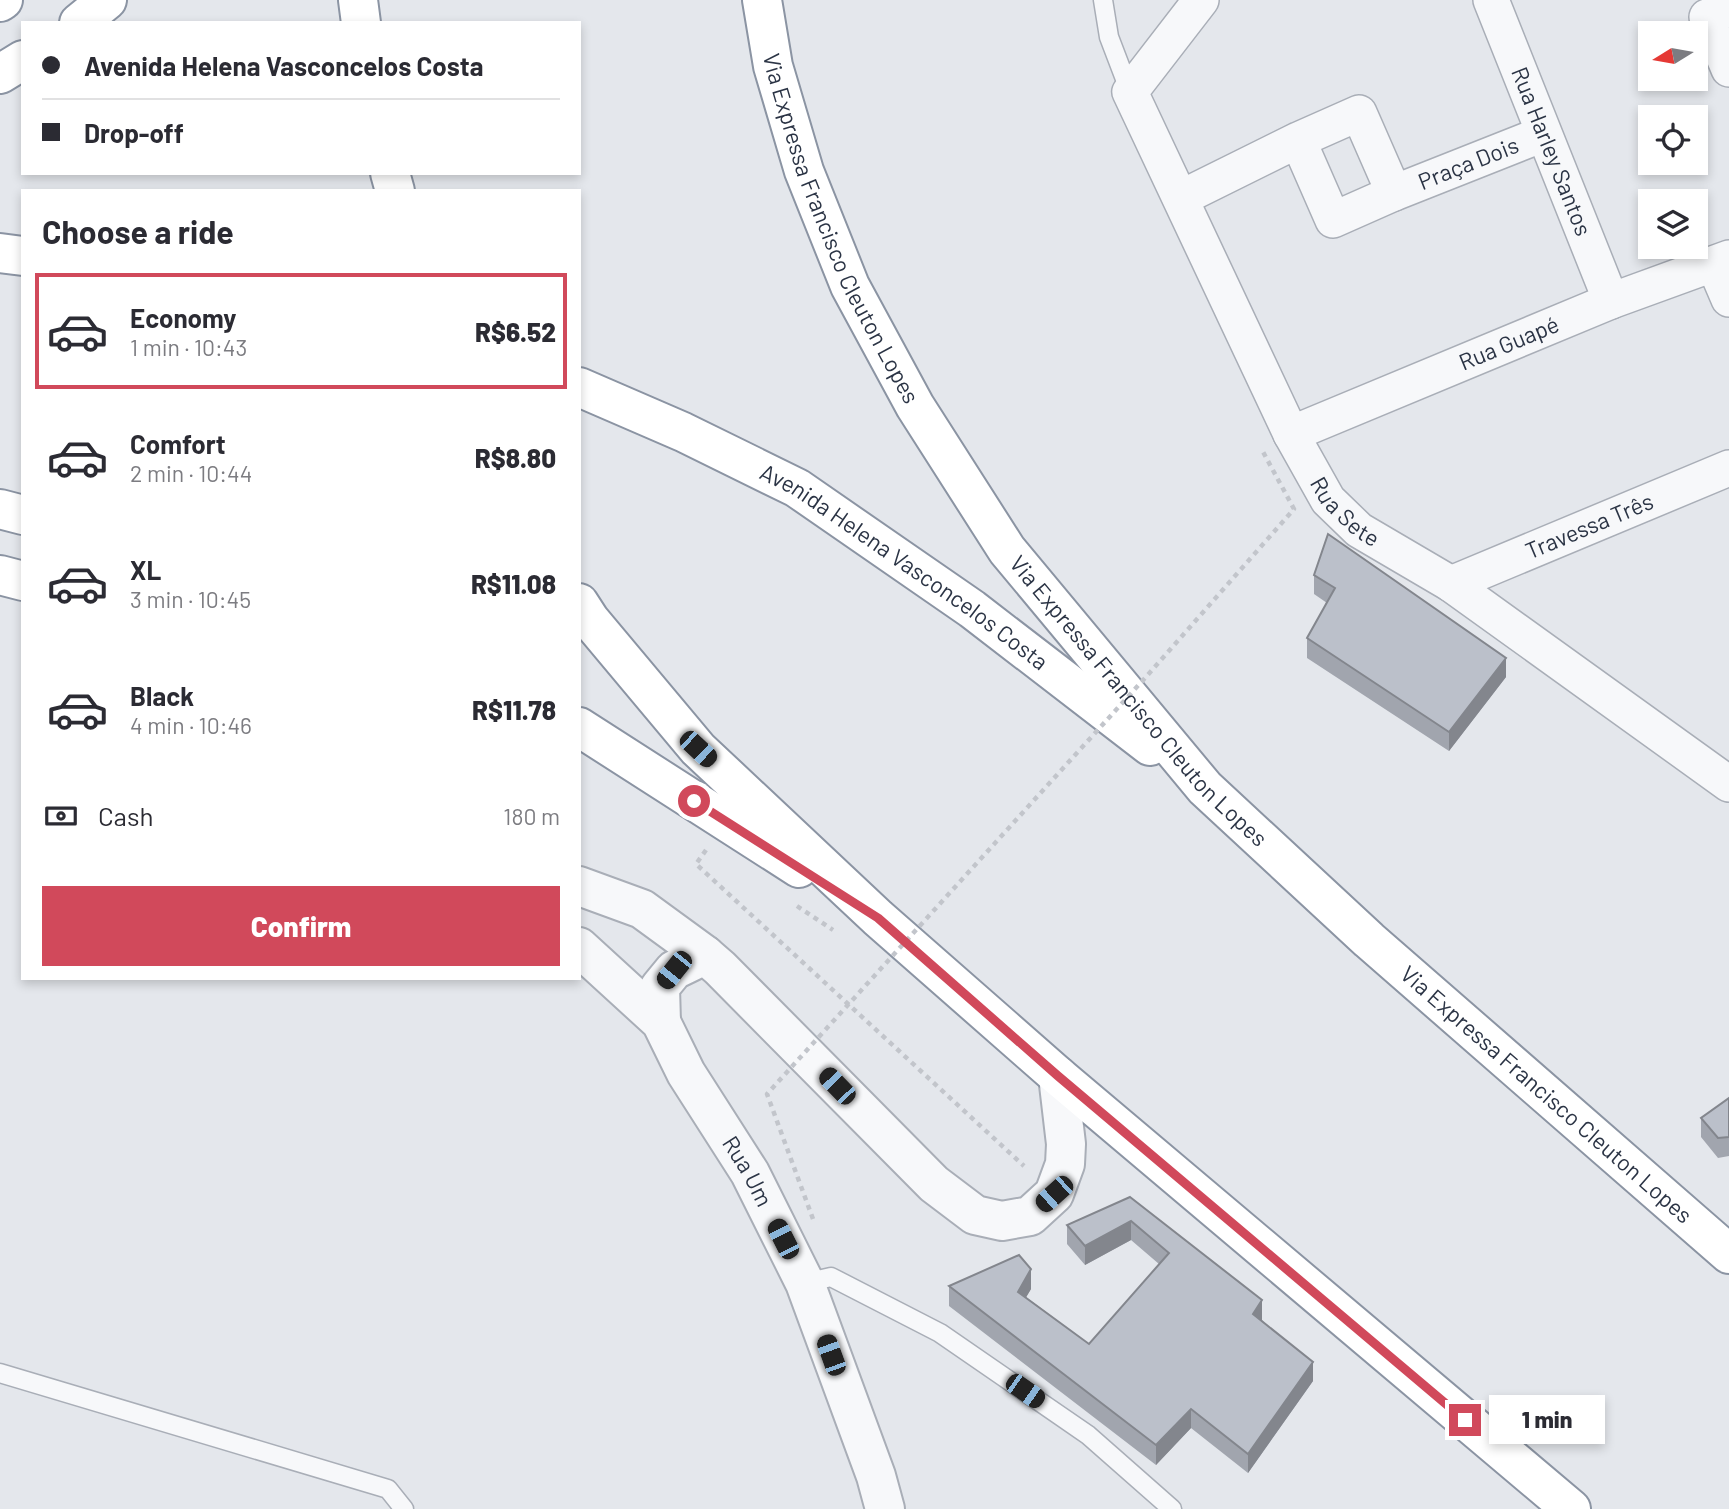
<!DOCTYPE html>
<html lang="en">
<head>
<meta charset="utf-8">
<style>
  body { margin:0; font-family:Barlow,sans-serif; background:#f2f2f3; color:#2b2b33; height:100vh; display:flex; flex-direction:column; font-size:26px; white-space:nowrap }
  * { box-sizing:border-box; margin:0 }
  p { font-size:23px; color:#7c7c81 }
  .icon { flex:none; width:38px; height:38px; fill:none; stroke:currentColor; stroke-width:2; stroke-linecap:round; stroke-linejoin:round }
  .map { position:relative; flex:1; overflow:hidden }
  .panel { position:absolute; left:21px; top:189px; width:560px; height:791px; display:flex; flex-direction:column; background:#fff; border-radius:0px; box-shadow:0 4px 10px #0003 }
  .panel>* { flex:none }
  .hud { position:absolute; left:21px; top:21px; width:560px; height:154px; border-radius:0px; box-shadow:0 4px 10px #0003; display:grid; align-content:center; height:154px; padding:0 21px; background:#fff }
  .needle { width:46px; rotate:259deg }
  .fabs { position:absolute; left:1638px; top:21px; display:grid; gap:14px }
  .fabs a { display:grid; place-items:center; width:70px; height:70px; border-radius:0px; background:#fff; box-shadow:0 4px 10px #0003; font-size:35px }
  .end { position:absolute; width:32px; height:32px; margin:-16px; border:9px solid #d1495b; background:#fff; box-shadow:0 0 0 4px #fff }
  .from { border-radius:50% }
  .bubble { position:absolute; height:49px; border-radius:0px; background:#fff; box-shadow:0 4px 10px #0003; font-size:23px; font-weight:800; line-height:49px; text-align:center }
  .car { position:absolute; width:21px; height:42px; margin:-21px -10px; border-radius:9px; box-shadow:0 0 5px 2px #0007; background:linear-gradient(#222 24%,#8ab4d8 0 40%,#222 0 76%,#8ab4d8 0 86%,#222 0) }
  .hud b { display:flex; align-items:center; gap:24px; height:66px; font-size:26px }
  .hud b+b { border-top:2px solid #e1e1e2 }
  .hud i { width:18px; height:18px; background:#2b2b33 }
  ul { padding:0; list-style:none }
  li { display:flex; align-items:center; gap:21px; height:116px; margin:0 14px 10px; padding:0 7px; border:4px solid transparent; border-radius:0px }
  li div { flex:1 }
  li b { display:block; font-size:26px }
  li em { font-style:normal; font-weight:800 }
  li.current { border-color:#d1495b }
  li>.icon { width:63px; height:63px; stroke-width:1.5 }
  h2 { padding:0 21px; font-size:32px; line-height:84px }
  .pay { display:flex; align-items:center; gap:18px; height:77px; padding:0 21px; font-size:26px }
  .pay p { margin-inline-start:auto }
  .primary-button { display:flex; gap:14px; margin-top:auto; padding:14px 21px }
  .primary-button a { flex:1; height:80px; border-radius:0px; background:#d1495b; color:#fff; font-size:28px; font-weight:800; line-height:80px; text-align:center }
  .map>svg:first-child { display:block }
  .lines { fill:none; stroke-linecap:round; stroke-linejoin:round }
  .service-casing { stroke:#a9aeb7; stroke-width:21 }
  .minor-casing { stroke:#a9aeb7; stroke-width:38 }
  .tertiary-casing { stroke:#a9aeb7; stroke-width:42 }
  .trunk-casing { stroke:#8b94a3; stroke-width:42 }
  .path { stroke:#c2c5cb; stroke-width:4.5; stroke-dasharray:5 5; stroke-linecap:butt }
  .service { stroke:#f7f8fa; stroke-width:18 }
  .minor { stroke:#f7f8fa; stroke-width:35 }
  .tertiary { stroke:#f7f8fa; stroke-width:38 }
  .trunk { stroke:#fff; stroke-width:38 }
  .path-bridge { stroke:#c2c5cb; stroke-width:4.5; stroke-dasharray:5 5; stroke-linecap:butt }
  .wall { fill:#a1a5ae }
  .shaded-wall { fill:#83868d }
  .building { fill:#bbc0ca; stroke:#83868d; stroke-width:2 }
  .route { stroke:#d1495b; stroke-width:9 }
  .labels { text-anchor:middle; stroke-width:5; stroke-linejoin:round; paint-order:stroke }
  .street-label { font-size:23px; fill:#2b3445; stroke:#f4f6f9 }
</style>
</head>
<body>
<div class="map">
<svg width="1729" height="1509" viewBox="0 0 1729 1509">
  <rect width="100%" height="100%" fill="#e4e7ec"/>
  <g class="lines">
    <g class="service-casing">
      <path id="service" d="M1103 0 1109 37 1130 92
        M805 1283 831 1277 940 1333 1088 1435 1172 1509
        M0 1373 388 1489 404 1509"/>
    </g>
    <g class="minor-casing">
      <g id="minor">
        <path id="s1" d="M1201 0 1130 92 1291 434 1328 500 1359 530 1451 584 1729 784"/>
        <path id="s2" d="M1491 0 1611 301"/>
        <path d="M1729 8 1707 17 1729 69"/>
        <path id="s3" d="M1394 193 1543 134"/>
        <path d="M1181 198 1298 140 1359 113 1394 193 1333 220 1298 140"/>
        <path d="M1714 264 1729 299"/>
        <path id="s4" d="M1291 434 1611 301 1729 258"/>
        <path id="s5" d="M1451 584 1729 468"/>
      </g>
    </g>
    <g class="tertiary-casing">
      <g id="tertiary">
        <path d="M579 886 642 909 705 955"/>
        <path id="s6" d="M579 947 661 1022 686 1073 750 1173 805 1283 876 1476 885 1509"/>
        <path d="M661 1022 660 987 674 970 705 955 720 968 934 1184 975 1215 1002 1221 1030 1216 1054 1194 1065 1164 1066 1144 1058 1076"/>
      </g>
    </g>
    <g class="trunk-casing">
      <g id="trunk">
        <path d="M358 0 361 23"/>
        <path id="s7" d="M762 0 773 66 804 171 850 286 915 406 1007 550 1205 788 1369 940 1729 1254"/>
        <path d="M0 2 3 0"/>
        <path d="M79 23 107 0"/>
        <path d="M0 74 23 60"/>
        <path d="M390 173 395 191"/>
        <path d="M0 253 23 256"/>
        <path id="s8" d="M579 387 683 432 797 488 972 609 1150 746"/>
        <path d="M0 509 23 515"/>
        <path d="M0 575 23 581"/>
        <path d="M579 603 590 620 698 749 878 918 1058 1076 1571 1509"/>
        <path d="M579 727 799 868"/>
      </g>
    </g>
    <path class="path" d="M706 850 696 864 1024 1166
      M797 906 833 930"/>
    <use href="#service" class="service"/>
    <use href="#minor" class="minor"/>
    <use href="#tertiary" class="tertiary"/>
    <use href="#trunk" class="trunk"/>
    <path class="path-bridge" d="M813 1219 767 1094 1145 678 1294 509 1262 450"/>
  </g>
  <path class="wall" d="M1314 575 1506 677 1449 751 1307 658V638L1327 603 1314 594Z
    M1729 1098V1156L1718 1158 1701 1137V1118Z
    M1130 1197 1262 1320 1313 1381 1248 1473 1191 1428 1156 1465 949 1306V1286L1031 1289 1026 1297 1089 1344 1159 1264 1131 1240 1085 1265 1067 1244V1225Z"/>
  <path class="shaded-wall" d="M1506 658V677L1449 751V732Z
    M1131 1221V1240L1085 1265V1246Z
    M1031 1269V1289L1018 1311V1292Z
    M1262 1300V1320L1253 1334V1314Z
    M1313 1362V1381L1248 1473V1454Z
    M1191 1409V1428L1156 1465V1445Z"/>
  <path class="building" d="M1328 534 1506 658 1449 732 1307 638 1335 588 1314 575Z
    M1729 1098V1137L1718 1138 1701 1118Z
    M1130 1197 1262 1300 1253 1314 1313 1362 1248 1454 1191 1409 1156 1445 949 1286 1019 1255 1031 1269 1018 1292 1089 1344 1169 1253 1131 1221 1085 1246 1067 1225Z"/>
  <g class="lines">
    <path class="route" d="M694 801 878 918 1058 1076 1465 1420"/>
  </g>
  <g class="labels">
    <g class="street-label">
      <text dy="8" stroke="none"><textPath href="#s2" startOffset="163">Rua Harley Santos</textPath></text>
      <text dy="8" stroke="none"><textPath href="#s3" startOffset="80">Praça Dois</textPath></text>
      <text dy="8" stroke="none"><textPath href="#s7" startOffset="243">Via Expressa Francisco Cleuton Lopes</textPath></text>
      <text dy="8" stroke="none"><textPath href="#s4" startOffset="236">Rua Guapé</textPath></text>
      <text dy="8" stroke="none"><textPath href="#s1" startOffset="590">Rua Sete</textPath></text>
      <text dy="8" stroke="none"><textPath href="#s5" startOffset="150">Travessa Três</textPath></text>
      <text dy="8" stroke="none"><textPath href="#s8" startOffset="373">Avenida Helena Vasconcelos Costa</textPath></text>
      <text dy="8" stroke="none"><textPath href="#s7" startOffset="808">Via Expressa Francisco Cleuton Lopes</textPath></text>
      <text dy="8" stroke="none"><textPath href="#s7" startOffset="1376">Via Expressa Francisco Cleuton Lopes</textPath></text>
      <text dy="8" stroke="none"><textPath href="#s6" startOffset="284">Rua Um</textPath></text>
    </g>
  </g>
</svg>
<div class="fabs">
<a><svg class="needle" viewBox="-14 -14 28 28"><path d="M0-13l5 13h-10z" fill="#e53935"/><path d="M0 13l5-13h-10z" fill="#7c7c81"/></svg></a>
<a><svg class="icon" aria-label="locate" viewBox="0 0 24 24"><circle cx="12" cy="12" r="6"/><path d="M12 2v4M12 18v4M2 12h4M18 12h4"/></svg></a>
<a><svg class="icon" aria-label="layers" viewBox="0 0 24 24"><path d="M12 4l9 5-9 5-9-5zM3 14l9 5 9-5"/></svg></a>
</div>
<i class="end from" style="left:694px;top:801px"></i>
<i class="end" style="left:1465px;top:1420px"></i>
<div class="bubble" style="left:1489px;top:1395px;width:116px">1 min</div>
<i class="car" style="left:698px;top:749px;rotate:133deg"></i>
<i class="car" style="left:674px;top:970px;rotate:219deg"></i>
<i class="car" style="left:837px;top:1086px;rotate:316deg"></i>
<i class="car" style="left:1054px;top:1194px;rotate:228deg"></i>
<i class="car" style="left:783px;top:1239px;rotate:333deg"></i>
<i class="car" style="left:831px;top:1355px;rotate:340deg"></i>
<i class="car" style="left:1025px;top:1391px;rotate:125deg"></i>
<div class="hud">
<b><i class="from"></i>Avenida Helena Vasconcelos Costa</b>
<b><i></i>Drop-off</b>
</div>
<section class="panel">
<h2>Choose a ride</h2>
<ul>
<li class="current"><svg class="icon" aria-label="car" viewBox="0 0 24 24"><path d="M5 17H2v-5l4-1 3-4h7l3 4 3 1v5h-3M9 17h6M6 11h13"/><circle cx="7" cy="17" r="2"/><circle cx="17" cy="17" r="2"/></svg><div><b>Economy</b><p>1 min · 10:43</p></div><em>R$6.52</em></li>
<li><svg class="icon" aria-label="car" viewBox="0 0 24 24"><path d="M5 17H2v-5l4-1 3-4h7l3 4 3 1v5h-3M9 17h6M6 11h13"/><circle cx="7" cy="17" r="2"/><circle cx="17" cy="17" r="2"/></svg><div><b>Comfort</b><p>2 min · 10:44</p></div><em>R$8.80</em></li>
<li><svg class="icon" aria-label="car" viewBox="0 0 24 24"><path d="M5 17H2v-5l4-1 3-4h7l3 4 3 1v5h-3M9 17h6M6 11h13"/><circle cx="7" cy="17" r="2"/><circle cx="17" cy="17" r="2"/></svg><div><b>XL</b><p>3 min · 10:45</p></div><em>R$11.08</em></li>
<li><svg class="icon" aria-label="car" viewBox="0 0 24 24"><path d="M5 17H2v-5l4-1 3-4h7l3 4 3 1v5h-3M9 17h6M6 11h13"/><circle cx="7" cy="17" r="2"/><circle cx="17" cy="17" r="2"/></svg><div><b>Black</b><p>4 min · 10:46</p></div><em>R$11.78</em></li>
</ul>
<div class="pay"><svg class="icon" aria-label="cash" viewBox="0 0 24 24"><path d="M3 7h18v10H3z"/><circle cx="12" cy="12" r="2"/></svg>Cash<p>180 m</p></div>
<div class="primary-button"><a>Confirm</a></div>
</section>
</div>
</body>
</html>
